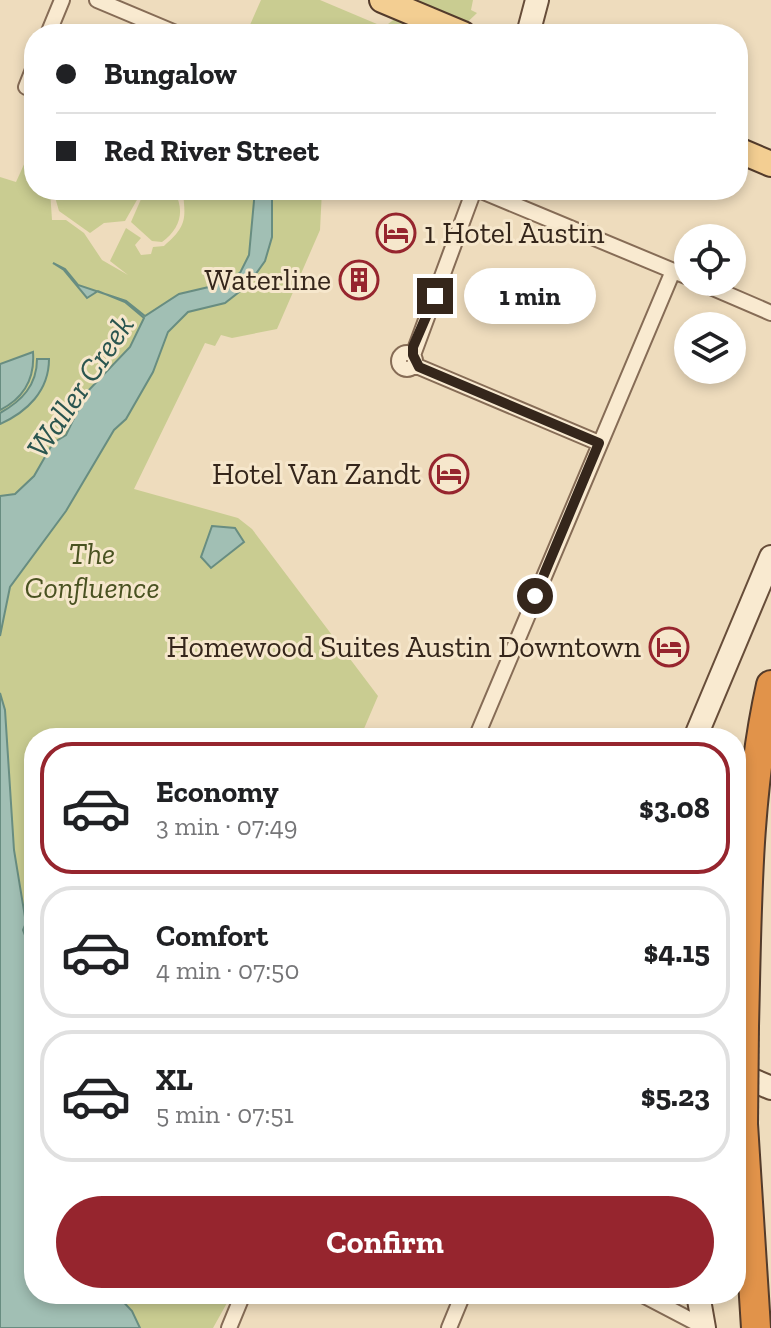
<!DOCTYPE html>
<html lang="en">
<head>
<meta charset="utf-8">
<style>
  body { margin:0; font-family:"Zilla Slab",serif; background:#f6f6f6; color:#202124; height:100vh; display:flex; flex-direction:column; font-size:30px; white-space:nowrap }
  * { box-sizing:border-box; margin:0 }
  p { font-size:26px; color:#757577 }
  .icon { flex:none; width:44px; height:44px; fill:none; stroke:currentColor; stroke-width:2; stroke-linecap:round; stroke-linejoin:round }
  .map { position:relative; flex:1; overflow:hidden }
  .details { position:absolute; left:24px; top:728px; width:722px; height:576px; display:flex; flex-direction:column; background:#fff; border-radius:32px; box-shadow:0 4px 12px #0003 }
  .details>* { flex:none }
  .guide { position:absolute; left:24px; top:24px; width:724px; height:176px; border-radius:32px; box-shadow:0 4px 12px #0003; display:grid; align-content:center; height:176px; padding:0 32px; background:#fff }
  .fabs { position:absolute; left:674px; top:224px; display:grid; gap:16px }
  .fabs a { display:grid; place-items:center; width:72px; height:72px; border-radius:50%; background:#fff; box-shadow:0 4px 12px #0003; font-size:40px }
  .end { position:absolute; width:36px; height:36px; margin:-18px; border:10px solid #35261b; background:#fff; box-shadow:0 0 0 4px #fff }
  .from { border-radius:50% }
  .bubble { position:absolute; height:56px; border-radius:28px; background:#fff; box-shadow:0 4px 12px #0003; font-size:26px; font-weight:800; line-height:56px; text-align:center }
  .guide b { display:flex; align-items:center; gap:28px; height:76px; font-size:30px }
  .guide b+b { border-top:2px solid #e0e0e0 }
  .guide i { width:20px; height:20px; background:#202124 }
  ul { padding:14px 0 0; list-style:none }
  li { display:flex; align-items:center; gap:24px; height:132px; margin:0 16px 12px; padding:0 16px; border:4px solid #e0e0e0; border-radius:32px }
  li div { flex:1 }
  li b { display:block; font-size:30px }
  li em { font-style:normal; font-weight:800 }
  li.selected { border-color:#96252e }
  li>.icon { width:72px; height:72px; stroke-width:1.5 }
  .cta { display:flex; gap:16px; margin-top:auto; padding:16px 32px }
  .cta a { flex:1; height:92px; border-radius:48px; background:#96252e; color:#fff; font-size:32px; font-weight:800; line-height:92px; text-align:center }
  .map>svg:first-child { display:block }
  .green { fill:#c9cc91 }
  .water { fill:#a1bfb4; stroke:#688d81; stroke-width:2 }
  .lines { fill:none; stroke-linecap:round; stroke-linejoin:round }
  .street-casing { stroke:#866c56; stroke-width:18 }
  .secondary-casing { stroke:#674d39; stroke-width:26 }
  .primary-casing { stroke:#533b2b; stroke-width:28 }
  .highway-casing { stroke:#533b2b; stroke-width:32 }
  .street { stroke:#f9ead0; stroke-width:14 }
  .secondary { stroke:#f9ead0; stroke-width:22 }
  .primary { stroke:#f3ce92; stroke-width:24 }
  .highway { stroke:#e1934a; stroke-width:28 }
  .highway-bridge-casing { stroke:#533b2b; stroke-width:32; stroke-linecap:butt }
  .highway-bridge { stroke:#e1934a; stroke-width:28 }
  .route { stroke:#35261b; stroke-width:10 }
  .labels { text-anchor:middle; stroke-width:6; stroke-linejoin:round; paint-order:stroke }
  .poi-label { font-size:30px; fill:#35261b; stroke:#f6e7cc; text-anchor:end }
  .park-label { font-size:30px; font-style:italic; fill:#495221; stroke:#f6e7cc }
  .water-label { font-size:32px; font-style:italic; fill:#2a554f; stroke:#f6e7cc }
</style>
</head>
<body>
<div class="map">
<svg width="771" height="1328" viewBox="0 0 771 1328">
  <rect width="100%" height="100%" fill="#eedcbd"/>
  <path class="green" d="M261 0H320L384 27 420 0H473L471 10 477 13 455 34H246Z
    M26 160 34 164V190H50L52 220H66L84 233 102 260 128 275 110 261 126 228 141 238 135 245 141 255 151 254 153 247 164 246C186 227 186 220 183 193L213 197 216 190H322L320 230 277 329 232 338 221 335 215 346 205 343 134 489 238 518 252 529 378 696 360 738H34V959L23 930 26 923 14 850 6 733H0V177L16 182Z
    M53 190H141L142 191 125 221 104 223 90 233 59 211Z
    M145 190 175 193C185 211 180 229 162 242L152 241 131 222Z
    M116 1294H232L213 1328H140L132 1311Z"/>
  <path class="water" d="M255 190H272V237L265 261 248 285 225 303 188 312 168 332 153 372 126 419 114 430 66 511 10 587 0 636V496L15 494 34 476 53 443 66 435 86 393 130 347 144 318 125 302 98 291 87 298 64 270 53 263 65 269 78 285 126 301 145 316 179 294 213 286 240 273 249 255Z
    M33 352C35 379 24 398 0 410V364Z
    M37 359H49C49 391 27 412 0 424V413C22 401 37 385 37 359Z
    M212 526 235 528 244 542 211 568 201 557Z
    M0 693 5 710 14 850 26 923 23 930 34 959V1294H116L132 1311 140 1328H0Z"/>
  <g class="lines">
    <g class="street-casing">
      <path id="street" d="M97 0 178 34
        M48 34 62 0
        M26 87 34 67
        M479 190 688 277
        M699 282 771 313
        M399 361a8 8 0 1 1 16 0a8 8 0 1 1-16 0Z
        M413 355 474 190
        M412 367H419L599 443
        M476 738 673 271
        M641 1294 704 1327
        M229 1328 243 1294
        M449 1328 463 1294"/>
    </g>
    <g class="secondary-casing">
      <path id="secondary" d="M528 34 537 0
        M695 738 771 557
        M736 1073 771 1088
        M698 1294 704 1328"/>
    </g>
    <g class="primary-casing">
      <path id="primary" d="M382 0 463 34
        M738 150 771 164"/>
    </g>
    <g class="highway-casing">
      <path id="highway" d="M744 1026C747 911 746 797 771 685
        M743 1124 756 1328"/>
    </g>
    <use href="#street" class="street"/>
    <use href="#secondary" class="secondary"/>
    <use href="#primary" class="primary"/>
    <use href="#highway" class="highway"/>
    <g class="highway-bridge-casing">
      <path id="highway-bridge" d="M743 1124 744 1026"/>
    </g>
    <use href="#highway-bridge" class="highway-bridge"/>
  </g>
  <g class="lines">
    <path class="route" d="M435 296 413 347V355L419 367 599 443 535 596"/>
  </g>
  <defs>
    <g id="hotel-ring" transform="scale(2)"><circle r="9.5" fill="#f6e7cc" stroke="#96252e" stroke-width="1.5"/><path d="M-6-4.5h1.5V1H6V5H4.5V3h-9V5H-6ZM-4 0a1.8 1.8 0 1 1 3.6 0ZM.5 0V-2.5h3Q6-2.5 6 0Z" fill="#96252e"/></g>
    <g id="building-ring" transform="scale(2)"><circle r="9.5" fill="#f6e7cc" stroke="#96252e" stroke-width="1.5"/><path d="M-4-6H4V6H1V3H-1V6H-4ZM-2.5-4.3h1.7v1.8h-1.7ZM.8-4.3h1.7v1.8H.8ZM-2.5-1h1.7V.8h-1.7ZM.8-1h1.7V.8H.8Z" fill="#96252e"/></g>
  </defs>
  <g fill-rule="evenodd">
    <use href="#hotel-ring" x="396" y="233"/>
    <use href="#building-ring" x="359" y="280"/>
    <use href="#hotel-ring" x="449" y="474"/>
    <use href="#hotel-ring" x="669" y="647"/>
  </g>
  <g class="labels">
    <g class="poi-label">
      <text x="424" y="243" text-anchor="start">1 Hotel Austin</text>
      <text x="331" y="290">Waterline</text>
      <text x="421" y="484">Hotel Van Zandt</text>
      <text x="641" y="657">Homewood Suites Austin Downtown</text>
    </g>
    <g class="park-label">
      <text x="92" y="564">The<tspan x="92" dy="34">Confluence</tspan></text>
    </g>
    <g class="water-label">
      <text transform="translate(80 386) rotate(-56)" y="11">Waller Creek</text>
    </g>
  </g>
</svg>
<div class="fabs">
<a><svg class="icon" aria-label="locate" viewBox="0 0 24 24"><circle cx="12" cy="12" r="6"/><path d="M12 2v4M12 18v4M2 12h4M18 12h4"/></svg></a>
<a><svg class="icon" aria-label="layers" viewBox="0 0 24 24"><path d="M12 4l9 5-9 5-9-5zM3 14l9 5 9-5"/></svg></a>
</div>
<i class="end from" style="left:535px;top:596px"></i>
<i class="end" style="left:435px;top:296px"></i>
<div class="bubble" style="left:464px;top:268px;width:132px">1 min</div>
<div class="guide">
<b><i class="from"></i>Bungalow</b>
<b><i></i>Red River Street</b>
</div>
<section class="details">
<ul>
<li class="selected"><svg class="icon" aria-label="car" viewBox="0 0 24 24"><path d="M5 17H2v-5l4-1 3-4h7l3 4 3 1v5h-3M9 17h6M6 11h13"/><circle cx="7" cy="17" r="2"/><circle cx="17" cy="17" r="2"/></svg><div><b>Economy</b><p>3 min · 07:49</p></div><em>$3.08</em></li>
<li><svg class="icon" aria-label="car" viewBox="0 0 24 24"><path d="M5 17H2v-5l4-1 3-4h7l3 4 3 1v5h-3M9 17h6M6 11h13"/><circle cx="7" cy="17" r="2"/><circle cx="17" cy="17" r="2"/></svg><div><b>Comfort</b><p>4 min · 07:50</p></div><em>$4.15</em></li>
<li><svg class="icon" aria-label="car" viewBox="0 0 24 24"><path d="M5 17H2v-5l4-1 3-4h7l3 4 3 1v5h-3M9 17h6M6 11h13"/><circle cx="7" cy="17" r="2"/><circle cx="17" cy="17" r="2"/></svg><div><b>XL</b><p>5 min · 07:51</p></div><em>$5.23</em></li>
</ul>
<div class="cta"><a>Confirm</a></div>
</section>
</div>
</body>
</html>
